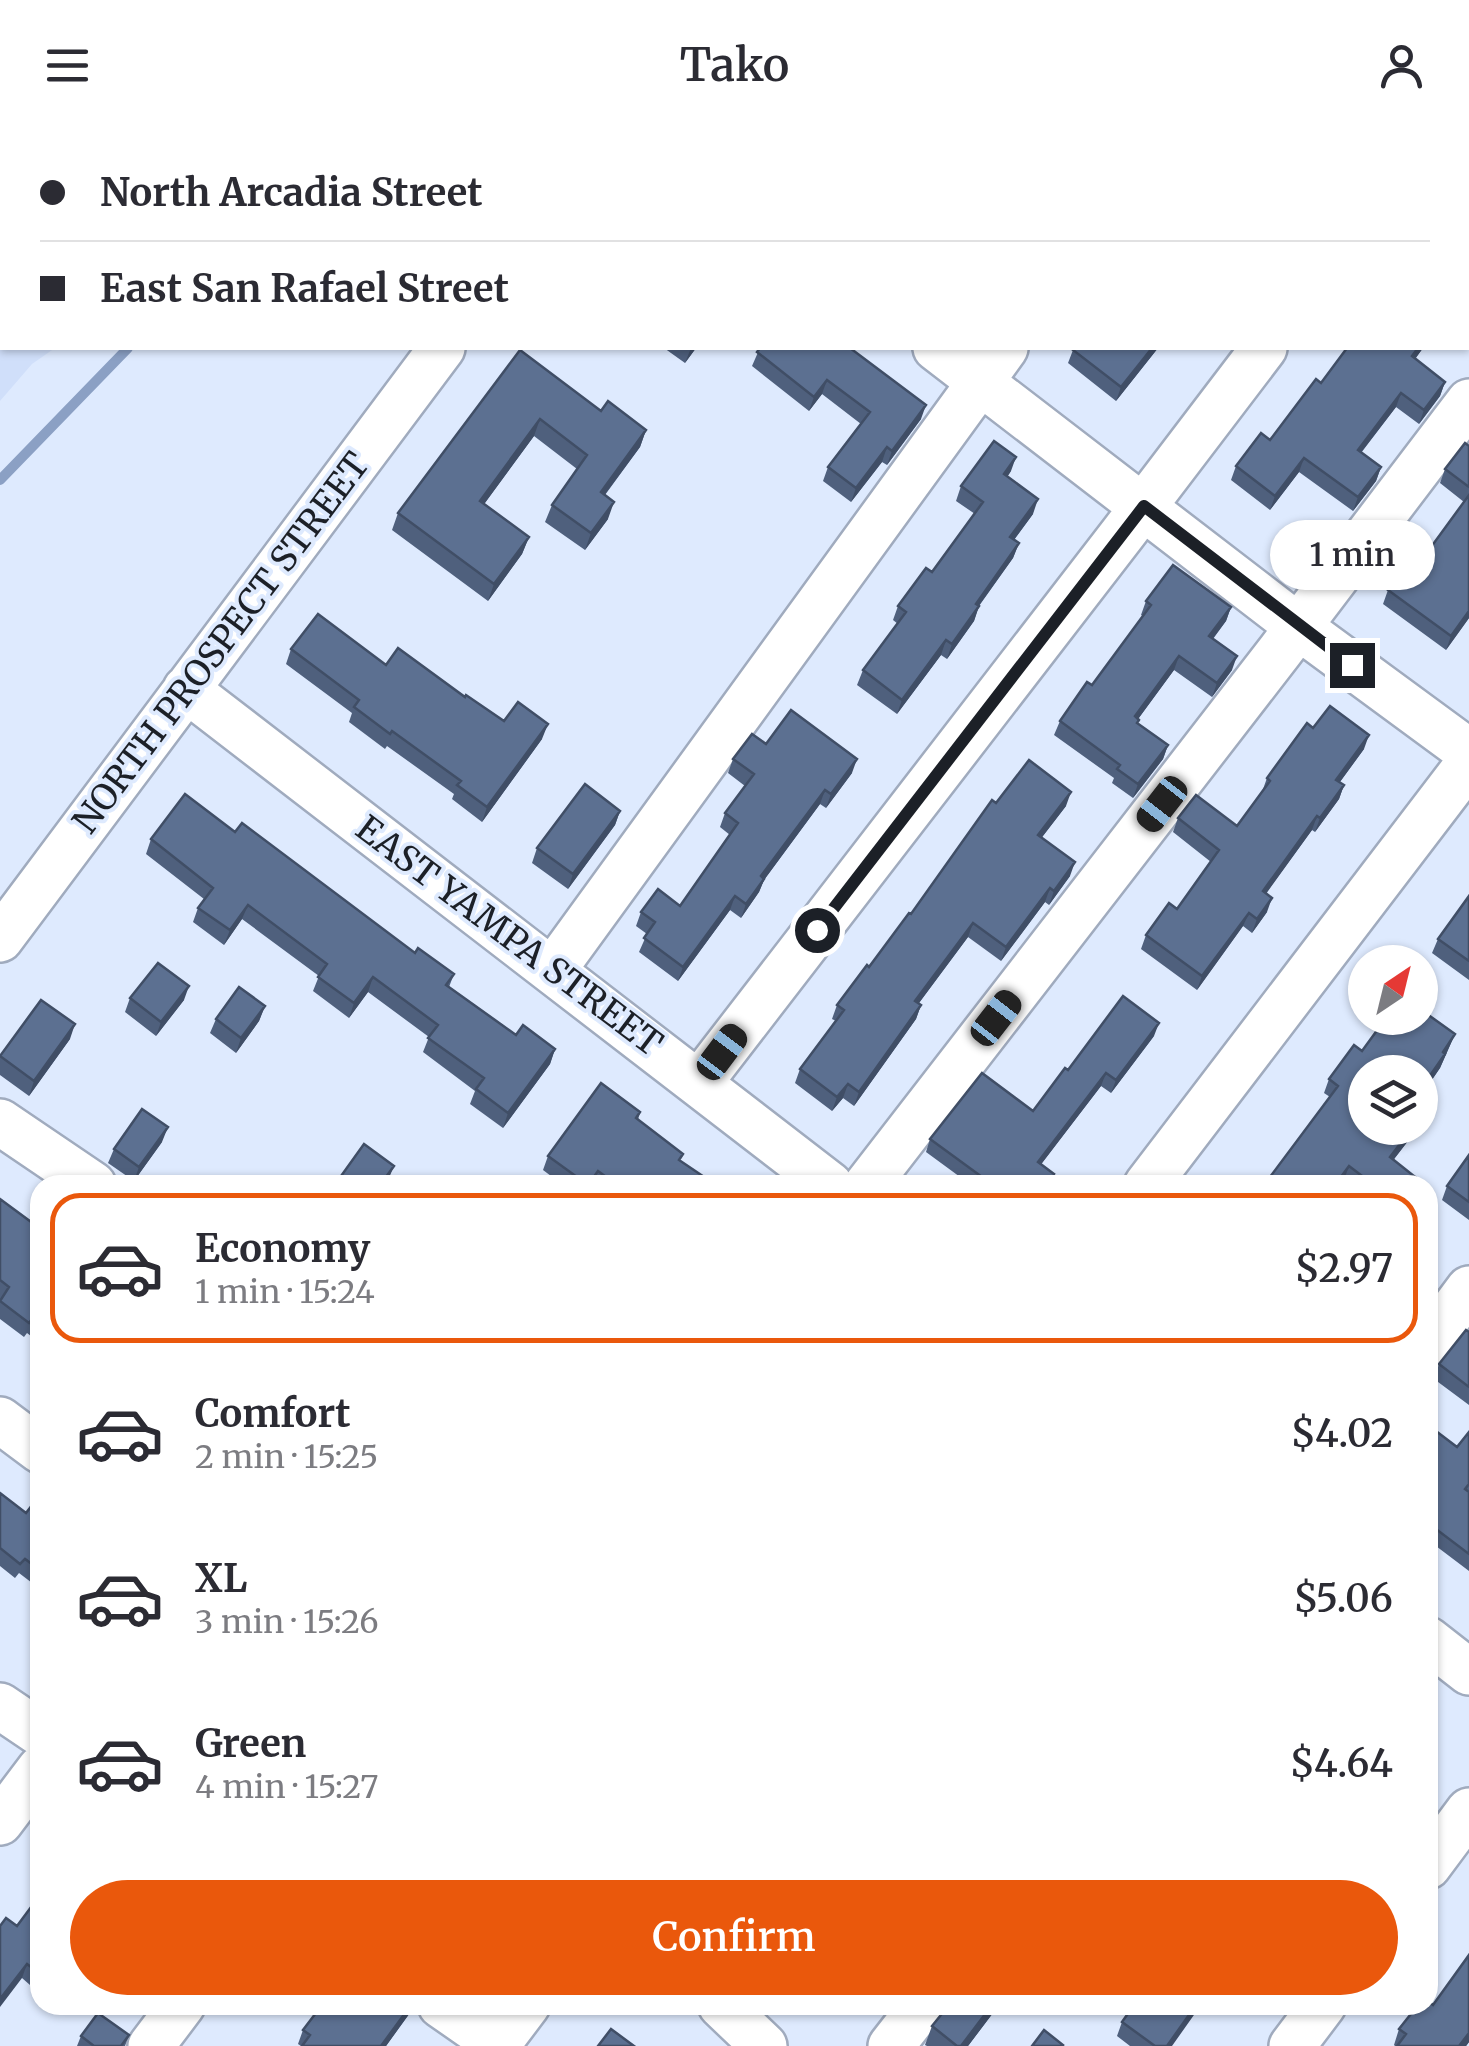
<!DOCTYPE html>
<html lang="en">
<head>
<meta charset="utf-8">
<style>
  body { margin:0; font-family:Merriweather,serif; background:#f7f7f7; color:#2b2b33; height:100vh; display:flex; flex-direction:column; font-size:38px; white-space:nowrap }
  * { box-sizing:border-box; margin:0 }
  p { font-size:32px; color:#7c7c81 }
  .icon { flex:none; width:55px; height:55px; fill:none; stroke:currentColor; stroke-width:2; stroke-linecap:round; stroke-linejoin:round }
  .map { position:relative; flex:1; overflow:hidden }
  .drawer { position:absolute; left:30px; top:1045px; width:1408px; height:840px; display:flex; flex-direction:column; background:#fff; border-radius:30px; box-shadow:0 2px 8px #0004 }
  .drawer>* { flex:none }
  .hud { position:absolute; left:0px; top:0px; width:1470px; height:220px; box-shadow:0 2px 8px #0004; display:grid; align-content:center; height:220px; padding:0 40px; background:#fff }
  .needle { width:65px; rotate:35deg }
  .buttons { position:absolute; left:1348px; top:815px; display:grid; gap:20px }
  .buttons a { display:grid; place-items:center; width:90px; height:90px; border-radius:50%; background:#fff; box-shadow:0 2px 8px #0004; font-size:50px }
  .end { position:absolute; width:45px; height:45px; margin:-22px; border:12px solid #1c2027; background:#fff; box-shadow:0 0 0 5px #fff }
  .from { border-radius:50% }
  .bubble { position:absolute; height:70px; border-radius:35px; background:#fff; box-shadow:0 2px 8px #0004; font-size:32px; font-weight:600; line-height:70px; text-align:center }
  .car { position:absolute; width:30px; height:60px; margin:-30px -15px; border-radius:12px; box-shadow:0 0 8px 2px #0007; background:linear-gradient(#222 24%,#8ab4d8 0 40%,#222 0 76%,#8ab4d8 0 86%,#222 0) }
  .hud b { display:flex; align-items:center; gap:35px; height:95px; font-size:38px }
  .hud b+b { border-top:2px solid #e1e1e2 }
  .hud i { width:25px; height:25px; background:#2b2b33 }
  ul { padding:18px 0 0; list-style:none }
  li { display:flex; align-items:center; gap:30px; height:150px; margin:0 20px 15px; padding:0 20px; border:5px solid transparent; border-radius:30px }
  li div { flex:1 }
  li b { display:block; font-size:38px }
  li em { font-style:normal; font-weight:600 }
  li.current { border-color:#ea580c }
  li>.icon { width:90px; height:90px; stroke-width:1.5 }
  .action { display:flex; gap:20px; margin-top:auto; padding:20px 40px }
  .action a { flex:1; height:115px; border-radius:60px; background:#ea580c; color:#fff; font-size:40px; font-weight:600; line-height:115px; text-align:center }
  header { display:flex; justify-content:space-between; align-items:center; height:130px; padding:0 40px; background:#fff; font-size:45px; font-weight:600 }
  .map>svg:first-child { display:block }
  .built { fill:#d0dffa }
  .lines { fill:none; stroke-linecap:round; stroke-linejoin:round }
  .stream { stroke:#8ba0c4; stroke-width:10 }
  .minor-casing { stroke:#a0abbe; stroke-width:50 }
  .minor { stroke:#fff; stroke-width:45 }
  .wall { fill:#4f607d }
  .shaded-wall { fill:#404e66 }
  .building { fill:#5c7091; stroke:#404e66; stroke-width:2.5 }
  .route { stroke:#1c2027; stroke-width:12 }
  .labels { text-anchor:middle; stroke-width:8; stroke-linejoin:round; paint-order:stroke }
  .street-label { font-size:35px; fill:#1c2027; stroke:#deeafe }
</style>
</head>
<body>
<header><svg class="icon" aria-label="menu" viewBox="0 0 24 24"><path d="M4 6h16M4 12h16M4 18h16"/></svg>Tako<svg class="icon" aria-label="person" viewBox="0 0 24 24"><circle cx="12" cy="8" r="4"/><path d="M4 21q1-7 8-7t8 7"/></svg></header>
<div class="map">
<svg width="1469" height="1916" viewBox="0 0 1469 1916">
  <rect width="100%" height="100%" fill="#deeafe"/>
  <path class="built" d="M0 0H397L391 2H2V218H55L32 234 0 271Z"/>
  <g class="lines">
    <path class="stream" d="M672 2 698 0
      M0 350 128 218"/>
    <g class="minor-casing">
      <path id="minor" d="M222 2 226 0
        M1163 2 1165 0
        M1426 2 1428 0
        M936 218 1299 497 1469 622
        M186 559 830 1055
        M0 809 442 218
        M553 840 1005 218
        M699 953 1124 402 1264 218
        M0 992 93 1055
        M867 1055 1280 521 1469 272
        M1147 1055 1469 633
        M1428 1214 1469 1159
        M0 1290 40 1320
        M1428 1510 1469 1542
        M0 1576 40 1603
        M0 1692 40 1639
        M1428 1736 1469 1681
        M441 1875 497 1914
        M721 1875 764 1916
        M151 1916 182 1875
        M496 1916 527 1875
        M891 1916 923 1875
        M1292 1916 1323 1875"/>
    </g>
    <use href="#minor" class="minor"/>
  </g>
  <path class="wall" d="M2 8V92L0 90V12Z
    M664 218H696L685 233Z
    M756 218H850L921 289 887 335 882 332 851 372 823 351 828 337 861 294 822 264 809 281 752 236 759 220Z
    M1070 218H1158L1116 271 1068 233 1073 220Z
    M1347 218H1423L1415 229 1445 252 1440 266 1419 294 1396 277 1361 323 1381 337 1376 351 1353 381 1299 342 1270 380 1231 350 1236 336 1270 310 1321 253Z
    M520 220 601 281 646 300 640 317 605 365 608 389 585 420 545 392 552 375 577 339 534 306 484 374 529 407 522 424 488 471 392 400 398 383Z
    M1469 316V488L1446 520 1383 474 1388 460 1426 424 1464 372 1440 353 1445 339Z
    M1011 341 1007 347 1033 384 1014 410 1019 413 1013 428 979 476 974 491 947 529 941 525 897 584 857 555 863 540 898 494 893 490 898 476 932 442 975 384 956 371 961 356Z
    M1146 471 1231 477 1226 491 1213 509 1232 540 1212 567 1174 540 1138 589V594L1168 615 1163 629 1133 668 1112 653 1114 648 1054 605 1060 591 1092 555 1143 486 1141 485Z
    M291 519 386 535 465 567 504 591 542 609 482 692 452 669 454 664 387 616 385 619 349 592 352 583 286 534Z
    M1313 598 1364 619 1340 652 1344 655 1339 669 1315 702 1312 700 1266 763 1267 782 1252 803 1243 796 1197 860 1141 819 1146 805 1177 779 1211 732 1173 702 1178 688 1237 696 1262 662 1267 648Z
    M766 614 852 643 826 678 820 674 764 750 759 762 741 788 730 780 678 851 639 822 647 804 636 796 641 782 680 776 730 705 720 697 725 683 745 656 728 643 733 629Z
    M996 673 1066 676 1042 707 1070 746 1049 775 1045 772 1001 831 968 807 919 873 921 875 916 889 854 976 843 968 832 981 795 953 800 939 836 891 832 889 837 875 911 784Z
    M620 681 615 695 568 759 532 733 537 718Z
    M235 702 415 823 454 844 449 857 516 905 555 919 550 934 503 998 470 974 475 961 423 922 429 907 368 862 349 888 313 861 319 846 242 789 224 815 193 792 198 778 204 769 146 724 151 709Z
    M1469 766V850L1432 823 1438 809Z
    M130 868 184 870 156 906 125 882Z
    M265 876 259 891 236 923 210 903 216 889Z
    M1455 904 1440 938 1421 966 1431 973 1426 987 1365 998H1418L1393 1030 1417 1055H1351L1344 1050 1330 967 1324 963 1329 949 1362 921Z
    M1154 906 1111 963 1101 956 1041 1034 1050 1055H971L926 1022 930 1009 1033 981 1068 940Z
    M70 909 29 966 0 945V926Z
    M640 982 638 990 681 1031 716 1055H563L543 1040 548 1026Z
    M162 1012 134 1051 108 1033 114 1019Z
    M1469 1025V1090L1442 1070 1447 1056Z
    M0 1069 38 1097 40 1095V1213L27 1203 24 1207 0 1189Z
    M1469 1202V1275L1434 1249 1439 1234Z
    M1428 1295 1457 1317 1469 1302V1441L1428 1410Z
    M0 1363 26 1383 40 1373V1459L19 1443 15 1448 0 1436Z
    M0 1796 40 1842 30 1855 22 1848Z
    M948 1875H999L968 1916H927L925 1915 932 1896Z
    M412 1880 386 1916H301L298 1914 303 1900Z
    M1122 1892 1172 1916H1130L1117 1906Z
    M1399 1899 1469 1912 1466 1916H1395L1394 1915Z
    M129 1905 125 1916H77L81 1906Z"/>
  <path class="shaded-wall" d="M691 218H696L685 233Z
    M1152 218H1158L1116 271 1121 257Z
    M1418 218H1423L1407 240 1412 226Z
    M827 250 822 264 809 281 814 267Z
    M1445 252 1440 266 1419 294 1424 280Z
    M1401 263 1396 277 1352 334 1358 320Z
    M926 275 921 289 887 335 892 321Z
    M540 289 534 306 474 388 480 371Z
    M646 300 640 317 594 379 601 362Z
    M887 317 882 332 851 372 856 358Z
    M1016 327 1011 341 999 359 1004 344Z
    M1304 328 1299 342 1270 380 1275 366Z
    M1381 337 1376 351 1353 381 1358 367Z
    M1038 369 1033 384 1005 422 1010 407Z
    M614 372 608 389 585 420 591 403Z
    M529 407 522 424 488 471 494 454Z
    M1019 413 1013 428 970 488 976 474Z
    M979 476 974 491 947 529 952 514Z
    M1231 477 1226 491 1204 520 1209 506Z
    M1469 481V488L1446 520 1451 506Z
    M946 510 941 525 897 584 902 570Z
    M1179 526 1174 540 1130 600 1135 586Z
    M1237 526 1232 540 1212 567 1217 553Z
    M548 594 542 609 482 692 487 677Z
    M1369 605 1364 619 1331 664 1336 650Z
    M1168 615 1163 629 1133 668 1138 654Z
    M857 629 852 643 826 678 831 664Z
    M1344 655 1339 669 1315 702 1320 688Z
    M825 660 820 674 764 750 759 762 741 788 746 774 761 746Z
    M1071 662 1066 676 1033 719 1038 705Z
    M620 681 615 695 568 759 573 744Z
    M1317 686 1312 700 1258 775 1263 761Z
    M1075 732 1070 746 1049 775 1054 761Z
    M1050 758 1045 772 1001 831 1006 817Z
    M735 766 730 780 678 851 683 837Z
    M1272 768 1267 782 1252 803 1257 789Z
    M248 775 242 789 224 815 230 800Z
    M1249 783 1243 796 1197 860 1202 846Z
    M973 793 968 807 910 885 915 871Z
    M373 847 368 862 349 888 354 873Z
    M189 856 184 870 156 906 161 892Z
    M921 875 916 889 854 976 859 962Z
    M265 876 259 891 236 923 241 908Z
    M1159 893 1154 906 1111 963 1116 950Z
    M75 894 70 909 29 966 34 951Z
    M1455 904 1440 938 1420 967V960L1443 922Z
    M555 919 550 934 503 998 508 983Z
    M1106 943 1101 956 1033 1045 1038 1032Z
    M848 954 843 968 832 981 837 967Z
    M1431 973 1426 987 1420 995V987Z
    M168 997 162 1012 134 1051 139 1037Z
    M1412 998H1418L1385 1041 1390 1027Z
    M394 1036 386 1055H380Z
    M1349 1036 1344 1050 1341 1055H1335Z
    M27 1834 22 1848 0 1877V1869Z
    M40 1834V1842L30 1855 35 1840Z
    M411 1875H414L412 1880 386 1916H381Z
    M992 1875H999L968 1916H961Z
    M1196 1875H1201L1172 1916H1167Z
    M1469 1903V1912L1466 1916H1459Z"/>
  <path class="building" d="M8 0H117L116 2H7Z
    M1271 0H1326L1324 2H1270Z
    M2 8V57L0 55V12Z
    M1469 65V144L1468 146V67Z
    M760 218H850L926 275 892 321 887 317 856 358 828 337 870 282 827 250 814 267 757 222Z
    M1075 218H1152L1121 257 1073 220Z
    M1347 218H1418L1412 226 1445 252 1424 280 1401 263 1358 320 1381 337 1358 367 1304 328 1275 366 1236 336 1261 303 1270 310 1316 249 1321 253Z
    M520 220 601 281 608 271 646 300 601 362 614 372 591 403 552 375 587 325 540 289 480 371 529 407 494 454 398 383Z
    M994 311 1016 327 1004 344 1038 369 1010 407 1019 413 976 474 979 476 952 514 946 510 902 570 863 540 906 482 898 476 926 438 932 442 983 372 961 356Z
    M1465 313 1469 316V357L1445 339Z
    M1469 365V481L1451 506 1388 460 1419 418 1426 424Z
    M1173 435 1231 477 1209 506 1237 526 1217 553 1179 526 1135 586 1139 590 1137 593 1168 615 1138 654 1117 639 1120 635 1060 591 1087 552 1092 555 1151 475 1146 471Z
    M318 484 386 535 398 518 465 567 466 565 504 591 518 572 548 594 487 677 457 655 461 651 392 601 390 604 354 577 359 570 291 519Z
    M1330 576 1369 605 1336 650 1344 655 1320 688 1317 686 1263 761 1272 768 1257 789 1249 783 1202 846 1146 805 1169 773 1177 779 1219 720 1178 688 1196 665 1237 696 1270 651 1267 648 1307 593 1313 598Z
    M791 580 857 629 831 664 825 660 761 746 764 749 746 774 735 766 683 837 644 808 655 792 641 782 658 759 680 776 738 693 725 683 754 644 733 629 752 604 766 614Z
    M1029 630 1071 662 1038 705 1075 732 1054 761 1050 758 1006 817 973 793 915 871 921 875 859 962 848 954 837 967 800 939 844 880 837 875 867 835 869 837 909 783 911 784 992 670 996 673Z
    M585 654 620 681 573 744 537 718Z
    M185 664 235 702 242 693 415 823 418 818 454 844 446 855 516 905 523 895 555 919 508 983 476 959 484 948 428 908 438 895 373 847 354 873 318 847 327 834 248 775 230 800 198 778 213 758 151 709Z
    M1469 766V831L1438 809Z
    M158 833 189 856 161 892 130 868Z
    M239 857 265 876 241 908 216 889Z
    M1123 866 1159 893 1116 950 1106 943 1038 1032 1054 1044 1046 1055H993L930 1009 982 943 1033 981 1065 938 1068 940Z
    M41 870 75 894 34 951 0 926Z
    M1420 879 1455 904 1443 922 1445 924 1420 960V942H1365V998H1412L1390 1027 1419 1050 1414 1055H1374L1349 1036 1335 1055H1264L1338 956 1329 949 1354 915 1362 921 1386 888H1420Z
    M601 953 640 982 636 988 683 1024 679 1030 716 1055H617L598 1041 588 1055 548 1026Z
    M1420 965 1431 973 1420 987Z
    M142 979 168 997 139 1037 114 1019Z
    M364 1014 394 1036 380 1055H338L336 1053Z
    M1469 1025V1072L1447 1056Z
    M0 1069 38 1097 40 1095V1195L32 1189 29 1193 0 1171 9 1157 0 1150Z
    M1466 1200 1469 1202V1257L1439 1234Z
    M1428 1295 1457 1317 1469 1302V1354L1465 1359 1469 1362V1424L1428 1393Z
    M0 1363 26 1383 36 1370 40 1373V1440L25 1429 20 1434 0 1418Z
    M40 1765V1834L35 1840 27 1834 0 1869V1796L6 1788 17 1796Z
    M1469 1825V1903L1459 1916H1397L1406 1904 1399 1899 1418 1875H1428V1871L1433 1875Z
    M322 1875H411L381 1916H302L310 1905 303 1900Z
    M949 1875H992L961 1916H957L932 1896Z
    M1134 1875H1196L1167 1916H1155L1122 1892Z
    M98 1883 129 1905 121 1916H94L81 1906Z
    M611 1899 634 1916H598Z
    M1044 1900 1063 1915 1062 1916H1032Z"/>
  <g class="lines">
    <path class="route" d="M817 800 1144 376 1352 535"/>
  </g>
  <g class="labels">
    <g class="street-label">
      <text transform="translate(221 513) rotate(-53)" y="12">NORTH PROSPECT STREET</text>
      <text transform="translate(509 806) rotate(37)" y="12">EAST YAMPA STREET</text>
    </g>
  </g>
</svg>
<div class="buttons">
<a><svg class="needle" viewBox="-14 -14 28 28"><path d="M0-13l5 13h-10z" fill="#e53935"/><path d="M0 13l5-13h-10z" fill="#7c7c81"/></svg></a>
<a><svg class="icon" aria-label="layers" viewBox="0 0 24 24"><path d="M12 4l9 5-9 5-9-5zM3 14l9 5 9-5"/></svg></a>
</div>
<i class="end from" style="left:817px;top:800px"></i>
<i class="end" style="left:1352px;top:535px"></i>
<div class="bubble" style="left:1270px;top:390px;width:165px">1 min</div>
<i class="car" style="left:1162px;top:674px;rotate:218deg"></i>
<i class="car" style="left:996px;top:888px;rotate:38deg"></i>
<i class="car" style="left:722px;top:922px;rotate:37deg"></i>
<div class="hud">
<b><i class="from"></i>North Arcadia Street</b>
<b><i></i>East San Rafael Street</b>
</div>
<section class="drawer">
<ul>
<li class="current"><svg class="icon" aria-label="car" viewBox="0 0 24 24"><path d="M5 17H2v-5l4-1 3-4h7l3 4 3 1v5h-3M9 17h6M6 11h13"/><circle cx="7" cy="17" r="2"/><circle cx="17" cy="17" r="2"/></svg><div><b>Economy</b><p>1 min · 15:24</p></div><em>$2.97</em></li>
<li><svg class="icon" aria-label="car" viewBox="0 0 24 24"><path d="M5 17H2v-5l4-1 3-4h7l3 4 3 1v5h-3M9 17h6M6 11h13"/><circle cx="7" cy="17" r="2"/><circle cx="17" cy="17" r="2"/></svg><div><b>Comfort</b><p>2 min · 15:25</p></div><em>$4.02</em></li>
<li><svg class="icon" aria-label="car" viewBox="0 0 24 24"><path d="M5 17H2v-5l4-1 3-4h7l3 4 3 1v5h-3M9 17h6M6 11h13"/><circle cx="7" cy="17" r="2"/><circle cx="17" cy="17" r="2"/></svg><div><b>XL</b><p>3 min · 15:26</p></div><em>$5.06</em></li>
<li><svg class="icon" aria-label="car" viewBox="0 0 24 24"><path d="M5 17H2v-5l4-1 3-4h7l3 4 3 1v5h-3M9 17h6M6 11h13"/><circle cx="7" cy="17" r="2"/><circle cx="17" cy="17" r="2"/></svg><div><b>Green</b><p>4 min · 15:27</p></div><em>$4.64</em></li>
</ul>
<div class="action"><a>Confirm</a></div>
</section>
</div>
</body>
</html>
